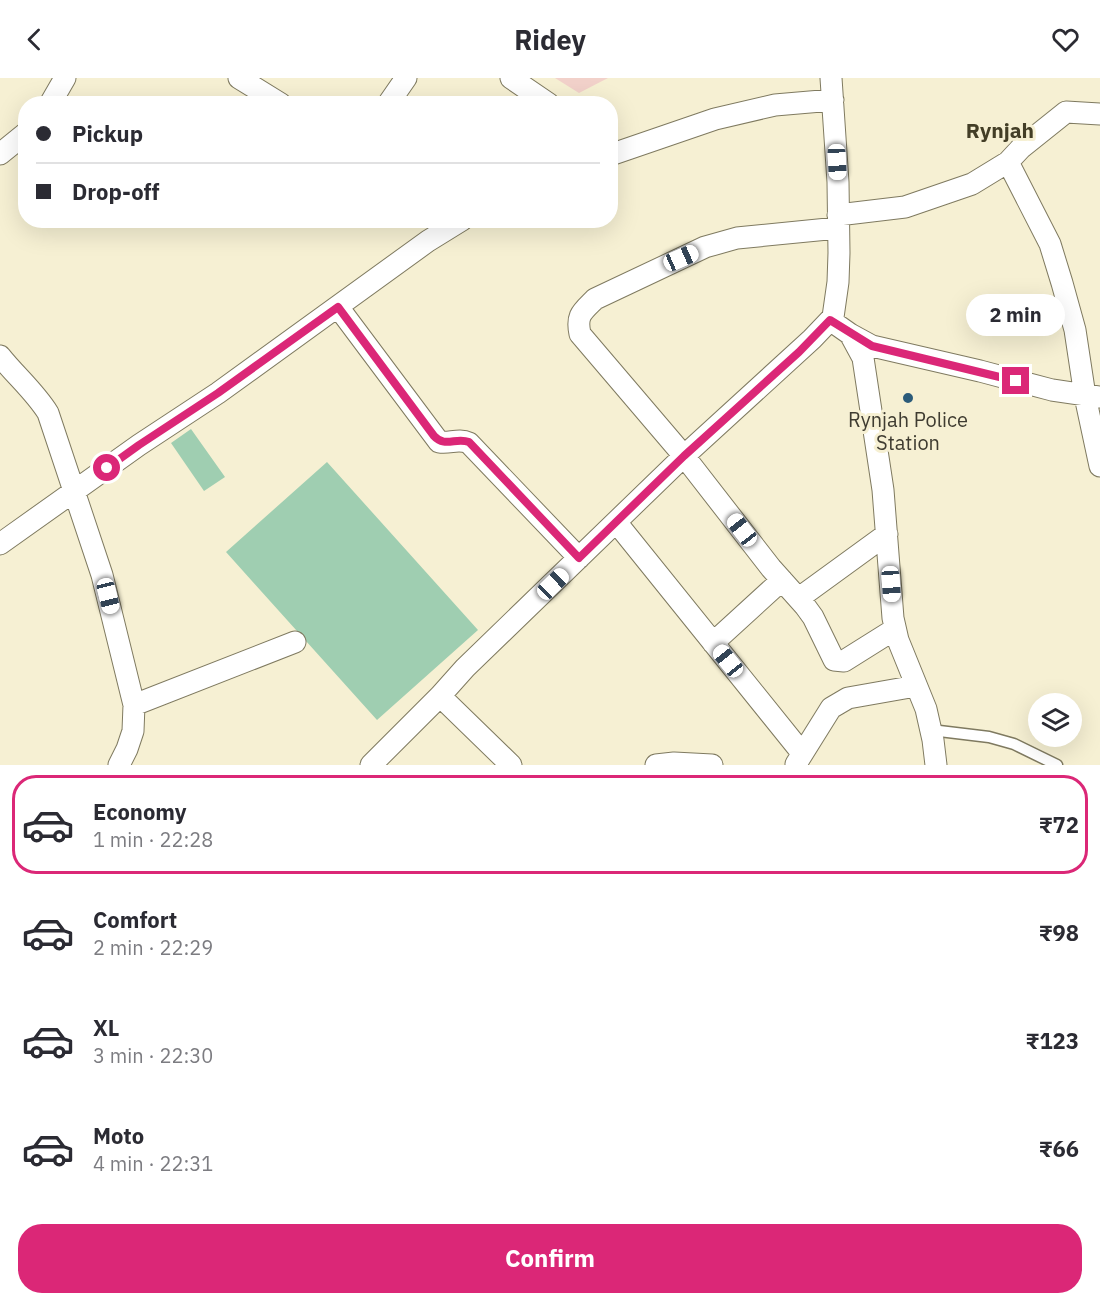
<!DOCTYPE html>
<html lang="en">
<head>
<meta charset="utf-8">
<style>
  body { margin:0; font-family:"IBM Plex Sans",sans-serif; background:#f2f2f3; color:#2b2b33; height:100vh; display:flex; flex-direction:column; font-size:22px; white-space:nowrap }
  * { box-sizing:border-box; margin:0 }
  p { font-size:20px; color:#7c7c81 }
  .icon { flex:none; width:33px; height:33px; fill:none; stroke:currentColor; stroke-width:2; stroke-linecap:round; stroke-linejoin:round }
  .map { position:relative; height:687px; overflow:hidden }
  .side { display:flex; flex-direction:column; background:#fff; flex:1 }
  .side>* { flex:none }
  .top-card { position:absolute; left:18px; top:18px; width:600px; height:132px; border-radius:24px; box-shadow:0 6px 24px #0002; display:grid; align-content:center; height:132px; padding:0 18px; background:#fff }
  .buttons { position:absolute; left:1028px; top:615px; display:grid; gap:12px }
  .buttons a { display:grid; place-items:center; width:54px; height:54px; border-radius:50%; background:#fff; box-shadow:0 6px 24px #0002; font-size:30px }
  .end { position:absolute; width:27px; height:27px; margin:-14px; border:8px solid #db2777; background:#fff; box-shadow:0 0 0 3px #fff }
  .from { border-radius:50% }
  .bubble { position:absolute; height:42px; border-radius:21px; background:#fff; box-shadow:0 6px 24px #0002; font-size:20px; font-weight:700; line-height:42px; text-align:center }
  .car { position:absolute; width:18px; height:36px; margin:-18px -9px; border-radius:8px; box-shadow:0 0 4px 2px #0007; background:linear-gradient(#fff 24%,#345 0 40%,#fff 0 76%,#345 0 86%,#fff 0) }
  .top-card b { display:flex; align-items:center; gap:21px; height:57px; font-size:22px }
  .top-card b+b { border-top:2px solid #e1e1e2 }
  .top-card i { width:15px; height:15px; background:#2b2b33 }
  ul { padding:10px 0 0; list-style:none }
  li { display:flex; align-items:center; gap:18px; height:99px; margin:0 12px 9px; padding:0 6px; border:3px solid transparent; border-radius:24px }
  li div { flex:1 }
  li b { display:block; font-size:22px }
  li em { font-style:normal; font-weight:700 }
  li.on { border-color:#db2777 }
  li>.icon { width:54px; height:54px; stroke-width:1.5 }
  .action { display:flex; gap:12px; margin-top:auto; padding:12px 18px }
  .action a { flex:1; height:69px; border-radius:24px; background:#db2777; color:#fff; font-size:24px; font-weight:700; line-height:69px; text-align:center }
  header { display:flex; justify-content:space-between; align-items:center; height:78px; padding:0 18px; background:#fff; font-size:27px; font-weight:700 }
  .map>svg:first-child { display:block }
  .green { fill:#9fceb1 }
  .building { fill:#f2d1ca }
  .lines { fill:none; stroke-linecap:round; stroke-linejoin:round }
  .service-casing { stroke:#7f7a60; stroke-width:13 }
  .minor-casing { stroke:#7f7a60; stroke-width:23 }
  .service { stroke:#fff; stroke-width:10 }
  .minor { stroke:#fff; stroke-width:21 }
  .route { stroke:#db2777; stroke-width:8 }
  .poi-dot { fill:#2b5b79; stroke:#f6f0d3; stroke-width:2 }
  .labels { text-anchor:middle; stroke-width:6; stroke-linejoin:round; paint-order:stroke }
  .poi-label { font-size:20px; fill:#3f3c31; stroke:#f6f0d3 }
  .neighbourhood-label { font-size:21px; font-weight:bold; fill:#433e26; stroke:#f6f0d3 }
</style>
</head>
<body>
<header><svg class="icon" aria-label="back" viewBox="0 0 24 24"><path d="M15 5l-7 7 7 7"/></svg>Ridey<svg class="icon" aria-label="heart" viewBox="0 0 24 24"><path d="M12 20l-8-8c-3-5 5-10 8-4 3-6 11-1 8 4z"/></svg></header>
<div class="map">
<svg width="1100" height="687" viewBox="0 0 1100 687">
  <rect width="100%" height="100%" fill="#f6f0d3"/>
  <path class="green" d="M191 351 225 399 204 413 171 365Z
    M327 384 478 552 377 642 226 474Z"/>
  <path class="building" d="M555 0H608L579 15Z"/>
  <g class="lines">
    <g class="service-casing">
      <path id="service" d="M931 652 989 659 1014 666 1057 687"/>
    </g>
    <g class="minor-casing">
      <path id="minor" d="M239 0 281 26
        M511 0 549 26
        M50 26 65 0
        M388 26 406 0
        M0 76 26 55
        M610 77 715 41 775 27 833 22
        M1008 84 1050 166 1062 205 1075 252 1085 318 1100 388
        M838 137 905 129 972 106 1008 84 1021 70 1066 34 1100 36
        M838 150 737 160 705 169 595 221C582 234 576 237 580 256L684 378 771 490 805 528 813 539 834 582 844 583 895 551
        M338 229 439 364C450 366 458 360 469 365L579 480
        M830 242 850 256 863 280 883 412 893 540 898 562 926 631 933 662 936 687
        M850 256 872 268 980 293 1052 312 1100 319
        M0 278C16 298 35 314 48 335L102 497 134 627 133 653 127 671 119 687
        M616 444 802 675
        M0 466 139 367 218 315 428 163 462 142
        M799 520 887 456
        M713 565 782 502
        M440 618 511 687
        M134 627 295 564
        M796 686 831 630 848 620 916 608
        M371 687 440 618 465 590 684 378 812 261 833 239 838 204 839 175 838 104 831 0
        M656 687 674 685 712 687"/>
    </g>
    <use href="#service" class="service"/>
    <use href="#minor" class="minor"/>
  </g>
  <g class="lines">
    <path class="route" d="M107 390 139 367 218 315 338 229 434 358C445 370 456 359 469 364L579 480 684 378 799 274 830 242 872 268 1016 303"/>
  </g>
  <circle class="poi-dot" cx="908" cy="320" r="6"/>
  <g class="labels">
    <g class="poi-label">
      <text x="908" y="349">Rynjah Police<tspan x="908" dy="23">Station</tspan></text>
    </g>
    <g class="neighbourhood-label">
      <text x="1000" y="60">Rynjah</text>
    </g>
  </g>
</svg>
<div class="buttons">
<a><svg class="icon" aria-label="layers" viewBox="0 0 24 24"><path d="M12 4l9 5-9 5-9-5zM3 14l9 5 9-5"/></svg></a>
</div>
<i class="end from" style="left:107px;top:390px"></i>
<i class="end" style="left:1016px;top:303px"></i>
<div class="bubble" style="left:966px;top:216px;width:99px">2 min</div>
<i class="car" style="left:837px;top:84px;rotate:177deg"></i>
<i class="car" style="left:681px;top:180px;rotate:66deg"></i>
<i class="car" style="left:742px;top:452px;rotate:322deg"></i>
<i class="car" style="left:553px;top:506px;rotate:46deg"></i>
<i class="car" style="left:891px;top:506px;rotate:176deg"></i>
<i class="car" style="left:108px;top:518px;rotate:166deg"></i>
<i class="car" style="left:728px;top:583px;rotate:321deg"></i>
<div class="top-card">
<b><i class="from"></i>Pickup</b>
<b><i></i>Drop-off</b>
</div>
</div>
<section class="side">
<ul>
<li class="on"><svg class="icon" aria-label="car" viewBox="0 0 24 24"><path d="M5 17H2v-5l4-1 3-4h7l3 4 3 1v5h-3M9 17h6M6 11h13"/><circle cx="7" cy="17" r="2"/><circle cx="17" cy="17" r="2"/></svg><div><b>Economy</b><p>1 min · 22:28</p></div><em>₹72</em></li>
<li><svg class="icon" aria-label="car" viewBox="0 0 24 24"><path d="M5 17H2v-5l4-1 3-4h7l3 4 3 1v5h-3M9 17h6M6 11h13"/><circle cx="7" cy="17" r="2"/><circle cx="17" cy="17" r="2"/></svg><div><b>Comfort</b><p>2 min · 22:29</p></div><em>₹98</em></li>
<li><svg class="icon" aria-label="car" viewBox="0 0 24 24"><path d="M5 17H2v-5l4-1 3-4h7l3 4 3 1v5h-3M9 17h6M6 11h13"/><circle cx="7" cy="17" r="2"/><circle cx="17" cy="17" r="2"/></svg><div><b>XL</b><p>3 min · 22:30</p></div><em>₹123</em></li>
<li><svg class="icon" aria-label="car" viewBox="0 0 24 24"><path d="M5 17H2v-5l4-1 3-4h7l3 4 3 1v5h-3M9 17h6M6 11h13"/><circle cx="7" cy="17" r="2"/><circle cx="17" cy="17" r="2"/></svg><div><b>Moto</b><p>4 min · 22:31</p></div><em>₹66</em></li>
</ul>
<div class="action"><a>Confirm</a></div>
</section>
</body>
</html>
